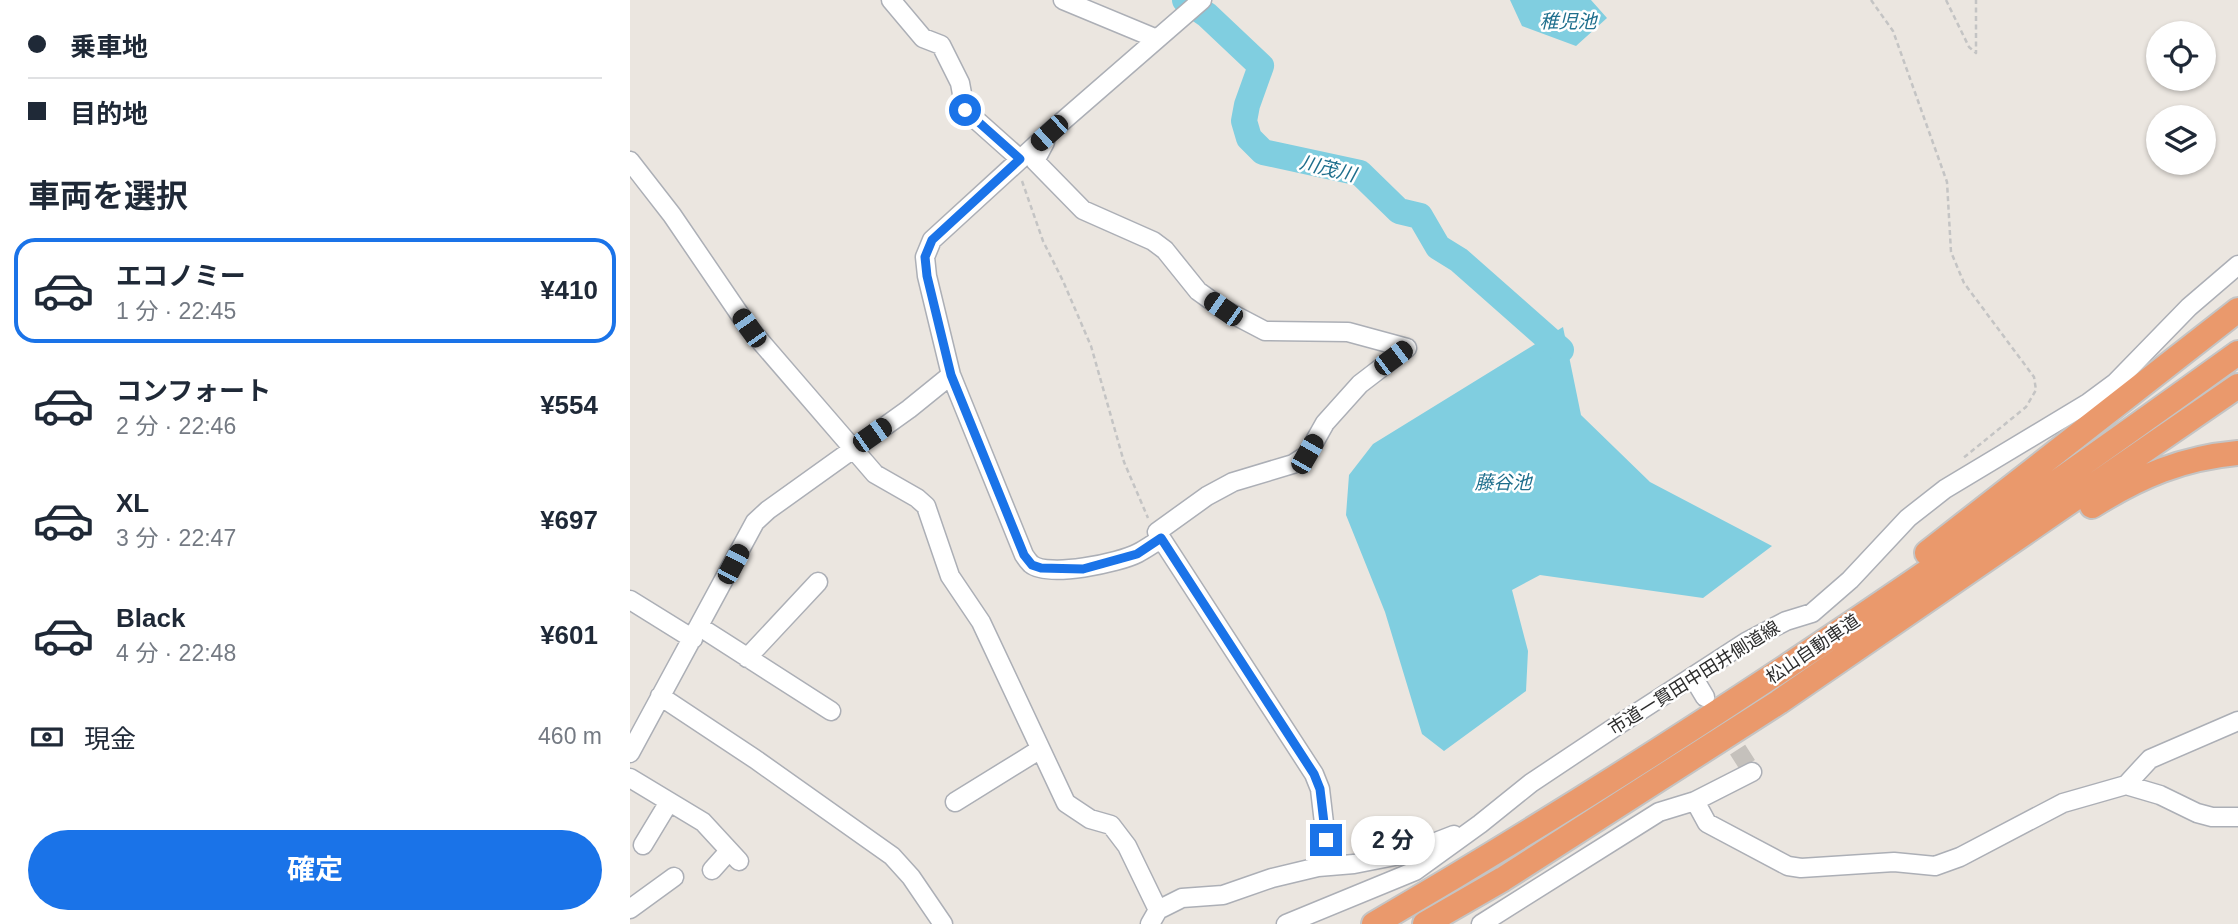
<!DOCTYPE html>
<html lang="ja">
<head>
<meta charset="utf-8">
<style>
  body { margin:0; font-family:Arial,"Noto Sans JP",sans-serif; background:#f2f2f3; color:#1f2937; height:100vh; display:flex; flex-direction:column; font-size:26px; white-space:nowrap }
  * { box-sizing:border-box; margin:0 }
  p { font-size:23px; color:#747a83 }
  .icon { flex:none; width:38px; height:38px; fill:none; stroke:currentColor; stroke-width:2; stroke-linecap:round; stroke-linejoin:round }
  .map { position:relative; flex:1; overflow:hidden }
  .panel { display:flex; flex-direction:column; background:#fff; width:630px }
  .panel>* { flex:none }
  .guide { display:grid; align-content:center; height:154px; padding:0 28px; background:#fff }
  .controls { position:absolute; left:1516px; top:21px; display:grid; gap:14px }
  .controls a { display:grid; place-items:center; width:70px; height:70px; border-radius:50%; background:#fff; box-shadow:0 2px 5px #0004; font-size:35px }
  .end { position:absolute; width:32px; height:32px; margin:-16px; border:9px solid #1a73e8; background:#fff; box-shadow:0 0 0 4px #fff }
  .from { border-radius:50% }
  .bubble { position:absolute; height:49px; border-radius:24px; background:#fff; box-shadow:0 2px 5px #0004; font-size:23px; font-weight:700; line-height:49px; text-align:center }
  .car { position:absolute; width:21px; height:42px; margin:-21px -10px; border-radius:9px; box-shadow:0 0 5px 2px #0007; background:linear-gradient(#222 24%,#8ab4d8 0 40%,#222 0 76%,#8ab4d8 0 86%,#222 0) }
  .guide b { display:flex; align-items:center; gap:24px; height:66px; font-size:26px }
  .guide b+b { border-top:2px solid #e0e1e3 }
  .guide i { width:18px; height:18px; background:#1f2937 }
  ul { padding:0; list-style:none }
  li { display:flex; align-items:center; gap:21px; height:105px; margin:0 14px 10px; padding:0 14px; border:4px solid transparent; border-radius:21px }
  li div { flex:1 }
  li b { display:block; font-size:26px }
  li em { font-style:normal; font-weight:700 }
  li.current { border-color:#1a73e8 }
  li>.icon { width:63px; height:63px; stroke-width:1.5 }
  h2 { padding:0 28px; font-size:32px; line-height:84px }
  .pay { display:flex; align-items:center; gap:18px; height:77px; padding:0 28px; font-size:26px }
  .pay p { margin-inline-start:auto }
  .cta { display:flex; gap:14px; margin-top:auto; padding:14px 28px }
  .cta a { flex:1; height:80px; border-radius:42px; background:#1a73e8; color:#fff; font-size:28px; font-weight:700; line-height:80px; text-align:center }
  main { display:flex; flex:1; min-height:0 }
  .map>svg:first-child { display:block }
  .water { fill:#80cee0 }
  .lines { fill:none; stroke-linecap:round; stroke-linejoin:round }
  .river { stroke:#80cee0; stroke-width:26 }
  .minor-tunnel { stroke:#c5c1bc; stroke-width:18; stroke-dasharray:18 9; stroke-linecap:butt }
  .minor-casing { stroke:#acafb6; stroke-width:21 }
  .highway-casing { stroke:#c4c4c4; stroke-width:28 }
  .path { stroke:#c4c4c4; stroke-width:2.5; stroke-dasharray:5 3.5; stroke-linecap:butt }
  .minor { stroke:#fff; stroke-width:18 }
  .highway { stroke:#ea996c; stroke-width:24 }
  .route { stroke:#1a73e8; stroke-width:9 }
  .labels { text-anchor:middle; stroke-width:5; stroke-linejoin:round; paint-order:stroke }
  .street-label { font-size:18px; fill:#2c2c2c; stroke:#fff }
  .water-label { font-size:19px; font-style:italic; fill:#1f6f8d; stroke:#fff }
</style>
</head>
<body>
<main>
<section class="panel">
<div class="guide">
<b><i class="from"></i>乗車地</b>
<b><i></i>目的地</b>
</div>
<h2>車両を選択</h2>
<ul>
<li class="current"><svg class="icon" aria-label="car" viewBox="0 0 24 24"><path d="M5 17H2v-5l4-1 3-4h7l3 4 3 1v5h-3M9 17h6M6 11h13"/><circle cx="7" cy="17" r="2"/><circle cx="17" cy="17" r="2"/></svg><div><b>エコノミー</b><p>1 分 · 22:45</p></div><em>¥410</em></li>
<li><svg class="icon" aria-label="car" viewBox="0 0 24 24"><path d="M5 17H2v-5l4-1 3-4h7l3 4 3 1v5h-3M9 17h6M6 11h13"/><circle cx="7" cy="17" r="2"/><circle cx="17" cy="17" r="2"/></svg><div><b>コンフォート</b><p>2 分 · 22:46</p></div><em>¥554</em></li>
<li><svg class="icon" aria-label="car" viewBox="0 0 24 24"><path d="M5 17H2v-5l4-1 3-4h7l3 4 3 1v5h-3M9 17h6M6 11h13"/><circle cx="7" cy="17" r="2"/><circle cx="17" cy="17" r="2"/></svg><div><b>XL</b><p>3 分 · 22:47</p></div><em>¥697</em></li>
<li><svg class="icon" aria-label="car" viewBox="0 0 24 24"><path d="M5 17H2v-5l4-1 3-4h7l3 4 3 1v5h-3M9 17h6M6 11h13"/><circle cx="7" cy="17" r="2"/><circle cx="17" cy="17" r="2"/></svg><div><b>Black</b><p>4 分 · 22:48</p></div><em>¥601</em></li>
</ul>
<div class="pay"><svg class="icon" aria-label="cash" viewBox="0 0 24 24"><path d="M3 7h18v10H3z"/><circle cx="12" cy="12" r="2"/></svg>現金<p>460 m</p></div>
<div class="cta"><a>確定</a></div>
</section>
<div class="map">
<svg width="1608" height="924" viewBox="0 0 1608 924">
  <rect width="100%" height="100%" fill="#ebe6e0"/>
  <path class="water" d="M880 0H961L977 18 946 46 892 26Z
    M933 327 951 415 1020 482 1142 546 1073 598 910 575 882 590 898 651 896 691 814 751 792 734 755 612 716 515 719 475 743 444Z"/>
  <g class="lines">
    <path class="river" d="M555 0 577 15 631 66 617 105 614 121 619 138 633 152 730 173 769 211 790 216 808 247 829 260 931 350"/>
    <path class="minor-tunnel" d="M1093 727 1122 772"/>
    <g class="minor-casing">
      <path id="minor" d="M261 0 293 38 311 45 330 83 335 110 390 159
        M433 0 527 39
        M415 142 405 161 453 210 523 241 535 250 568 291 593 309 635 331 718 332 777 348
        M0 161 42 215 119 328 245 474 287 498 296 506 320 576 351 622 436 803 460 819 481 825 497 846 528 910
        M531 539C524 543 516 549 508 553 489 563 418 578 401 564 398 561 396 558 394 555L321 375 297 276 295 257 302 240 419 133 572 0
        M0 600 63 639
        M70 627 201 711
        M117 658 188 582
        M1063 677 1075 697
        M30 696 125 759 262 856 281 877 313 924
        M0 753 125 522 138 510 279 409 321 375
        M0 778 73 822 109 861
        M1496 785 1520 759 1608 721
        M1065 801 1077 823 1158 866 1171 868 1264 862 1305 866 1330 857 1433 803 1496 785 1530 795 1567 813 1582 817H1608
        M325 802 409 750
        M13 845 39 802
        M699 866 690 789 684 774 527 532 577 496 603 482 663 464 677 455 695 423 730 384 777 348
        M82 870 99 851
        M0 909 44 877
        M520 924 528 910 552 898 593 895 642 878 688 867 724 864 775 854 824 835
        M656 924 785 871 850 824 901 783 985 727 1116 642 1156 621 1182 613 1220 580 1278 518 1315 489 1458 403 1485 383 1559 307 1608 265
        M851 924 1029 812 1065 801 1122 772"/>
    </g>
    <g class="highway-casing">
      <path id="highway" d="M1462 506C1510 476 1552 458 1608 453
        M1297 553 1608 310
        M744 924C1043 750 1328 555 1608 353
        M795 924 873 879 1149 702 1608 386"/>
    </g>
    <path class="path" d="M1241 0 1263 31 1317 182 1321 252 1334 283 1404 377 1406 390 1396 407 1332 459
      M1316 0 1339 47 1346 53V0
      M392 181 413 241 433 281 461 346 494 462 518 518"/>
    <use href="#minor" class="minor"/>
    <use href="#highway" class="highway"/>
  </g>
  <g class="lines">
    <path class="route" d="M335 110 390 159 302 240 295 257 297 276 321 375 394 555 402 565 411 568 453 569 507 554 531 538 684 774 690 789 696 840"/>
  </g>
  <g class="labels">
    <g class="street-label">
      <text transform="translate(1183 649) rotate(-34)" y="6">松山自動車道</text>
      <text transform="translate(1064 678) rotate(-32)" y="6">市道一貫田中田井側道線</text>
    </g>
    <g class="water-label">
      <text x="938" y="28">稚児池</text>
      <text transform="translate(698 168) rotate(14)" y="7">川茂川</text>
      <text x="873" y="489">藤谷池</text>
    </g>
  </g>
</svg>
<div class="controls">
<a><svg class="icon" aria-label="locate" viewBox="0 0 24 24"><circle cx="12" cy="12" r="6"/><path d="M12 2v4M12 18v4M2 12h4M18 12h4"/></svg></a>
<a><svg class="icon" aria-label="layers" viewBox="0 0 24 24"><path d="M12 4l9 5-9 5-9-5zM3 14l9 5 9-5"/></svg></a>
</div>
<i class="end from" style="left:335px;top:110px"></i>
<i class="end" style="left:696px;top:840px"></i>
<div class="bubble" style="left:721px;top:816px;width:84px">2 分</div>
<i class="car" style="left:419px;top:133px;rotate:228deg"></i>
<i class="car" style="left:593px;top:309px;rotate:305deg"></i>
<i class="car" style="left:119px;top:328px;rotate:325deg"></i>
<i class="car" style="left:763px;top:358px;rotate:53deg"></i>
<i class="car" style="left:242px;top:435px;rotate:55deg"></i>
<i class="car" style="left:677px;top:454px;rotate:30deg"></i>
<i class="car" style="left:103px;top:564px;rotate:28deg"></i>
</div>
</main>
</body>
</html>
